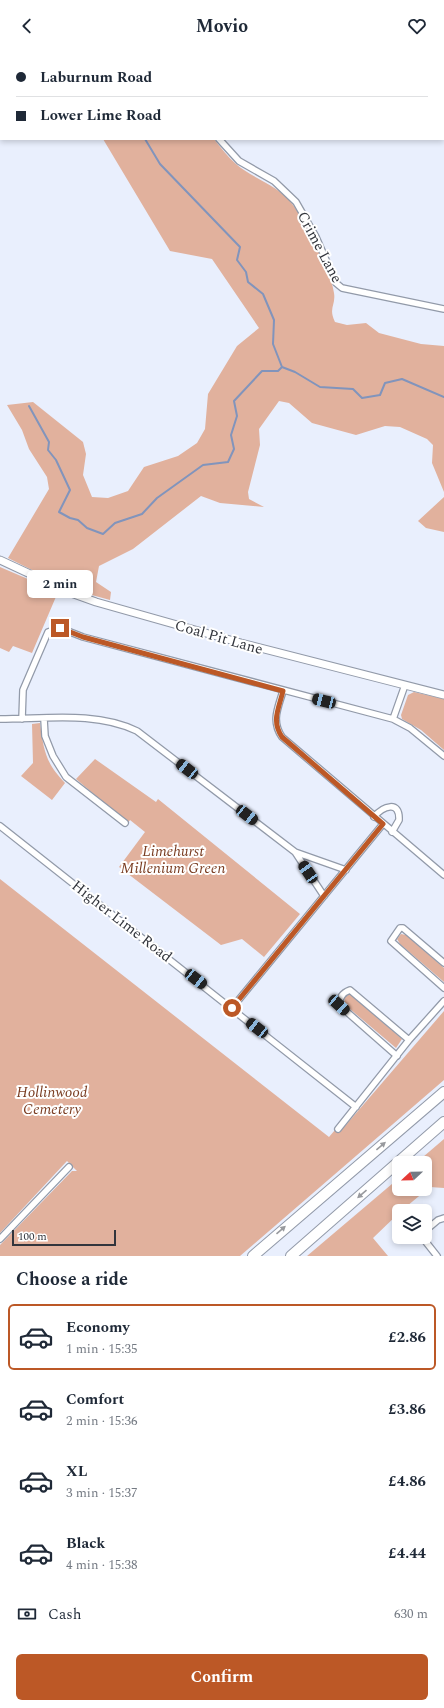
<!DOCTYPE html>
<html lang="en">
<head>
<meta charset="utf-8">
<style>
  body { margin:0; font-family:Spectral,serif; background:#f6f6f7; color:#1f2937; height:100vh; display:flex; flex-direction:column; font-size:15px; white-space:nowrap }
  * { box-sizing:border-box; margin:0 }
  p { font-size:13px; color:#747a83 }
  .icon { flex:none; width:22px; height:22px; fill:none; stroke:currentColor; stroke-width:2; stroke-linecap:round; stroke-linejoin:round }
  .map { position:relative; height:1204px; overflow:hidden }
  .sheet { display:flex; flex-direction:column; background:#fff; flex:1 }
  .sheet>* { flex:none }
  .banner { position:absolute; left:0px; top:0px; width:444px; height:88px; box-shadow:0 2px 6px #0003; display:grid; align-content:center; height:88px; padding:0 16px; background:#fff }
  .needle { width:26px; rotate:248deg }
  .fabs { position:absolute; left:392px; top:1104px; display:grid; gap:8px }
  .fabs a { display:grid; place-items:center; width:40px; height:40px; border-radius:6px; background:#fff; box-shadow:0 2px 6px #0003; font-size:20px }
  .scale { position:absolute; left:12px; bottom:10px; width:104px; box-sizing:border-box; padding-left:4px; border:2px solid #32353c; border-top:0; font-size:11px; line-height:14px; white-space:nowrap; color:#32353c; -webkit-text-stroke:3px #fff; paint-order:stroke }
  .end { position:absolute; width:18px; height:18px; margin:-9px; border:5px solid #bc5826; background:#fff; box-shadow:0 0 0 2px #fff }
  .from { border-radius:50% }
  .bubble { position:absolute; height:28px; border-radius:6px; background:#fff; box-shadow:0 2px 6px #0003; font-size:13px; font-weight:700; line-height:28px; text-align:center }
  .car { position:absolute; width:12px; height:24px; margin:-12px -6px; border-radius:5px; box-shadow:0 0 3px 1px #0007; background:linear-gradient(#222 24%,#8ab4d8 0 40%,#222 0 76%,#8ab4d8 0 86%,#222 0) }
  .banner b { display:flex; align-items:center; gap:14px; height:38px; font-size:15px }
  .banner b+b { border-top:1px solid #e0e1e3 }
  .banner i { width:10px; height:10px; background:#1f2937 }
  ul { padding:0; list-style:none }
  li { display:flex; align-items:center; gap:12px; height:66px; margin:0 8px 6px; padding:0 8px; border:2px solid transparent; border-radius:6px }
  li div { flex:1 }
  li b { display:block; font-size:15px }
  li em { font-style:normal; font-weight:700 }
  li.active { border-color:#bc5826 }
  li>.icon { width:36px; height:36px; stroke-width:1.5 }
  h2 { padding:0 16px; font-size:18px; line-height:48px }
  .pay { display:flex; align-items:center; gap:10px; height:44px; padding:0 16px; font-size:15px }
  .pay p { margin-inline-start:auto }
  .button { display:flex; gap:8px; margin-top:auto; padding:8px 16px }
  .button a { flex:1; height:46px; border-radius:6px; background:#bc5826; color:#fff; font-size:16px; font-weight:700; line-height:46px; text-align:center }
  header { display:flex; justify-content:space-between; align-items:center; height:52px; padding:0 16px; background:#fff; font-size:18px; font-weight:700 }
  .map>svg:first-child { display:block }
  .green { fill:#e1b19d }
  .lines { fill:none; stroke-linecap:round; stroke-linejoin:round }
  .stream { stroke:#8194bc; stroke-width:2 }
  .minor-casing { stroke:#929aa9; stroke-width:8 }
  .tertiary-casing { stroke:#929aa9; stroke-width:9 }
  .motorway-casing { stroke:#929aa9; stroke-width:12 }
  .minor { stroke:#fff; stroke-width:5.5 }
  .tertiary { stroke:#fff; stroke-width:7 }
  .motorway { stroke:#fff; stroke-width:10 }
  .oneway { fill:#989a9e }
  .route { stroke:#bc5826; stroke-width:5 }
  .labels { text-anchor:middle; stroke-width:4; stroke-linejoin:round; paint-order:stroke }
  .street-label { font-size:15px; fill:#32353c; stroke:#fff }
  .park-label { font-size:15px; font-style:italic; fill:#7a3d22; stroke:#fff }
</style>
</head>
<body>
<header><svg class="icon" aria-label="back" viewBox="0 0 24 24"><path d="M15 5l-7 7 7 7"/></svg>Movio<svg class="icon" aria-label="heart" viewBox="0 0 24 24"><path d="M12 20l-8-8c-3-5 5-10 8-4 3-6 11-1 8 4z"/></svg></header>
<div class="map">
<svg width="444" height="1204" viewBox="0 0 444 1204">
  <rect width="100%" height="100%" fill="#e9effd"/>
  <path class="green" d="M0 0H146V1H1V54Z
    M103 87H214C221 96 228 105 236 112 253 127 279 133 293 153 308 173 330 216 334 241 336 253 328 256 335 270L347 273 366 271 379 281 421 292 444 294V440L432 411 433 393 427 387 400 375 385 374 356 383 312 371 289 351 279 349 259 377 260 393 248 440 249 447 264 455 220 451 201 444 133 497 99 514 96 530 111 540 110 548 70 537 8 506 49 437 47 425 29 397 22 378 7 353 33 350 83 390 86 402 83 423 92 445 108 446 128 439 144 415 178 404 197 391 205 377 208 342 237 294 259 276 212 207 170 199Z
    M444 445V480L426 476 418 469Z
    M0 515 58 540 32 601 13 594 9 600 0 596Z
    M414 640 444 647V698L421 678 402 667 401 663 408 643Z
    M40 671C44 699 45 710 65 731L52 748 21 724 33 711 32 672Z
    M95 707 156 750 158 747 300 862 264 905 242 887 221 893 119 815 145 780 130 768 128 771 76 727Z
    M0 827 329 1085 335 1078 339 1081 444 959V1028L240 1204H0V1193L72 1119H77L67 1109 0 1181Z
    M401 882 406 883 444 916V930L400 892 397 887Z
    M348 943H351L402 987 396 996 344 952 345 945Z
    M444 1087V1136L430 1135 401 1159H399V1161L373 1186 388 1204H307L399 1126V1137H425V1111H416Z"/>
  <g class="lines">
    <path class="stream" d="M86 0V1
      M145 87 160 112 240 195 237 208 246 220 248 230 263 242 274 268 273 292 282 315 295 320 320 335 353 337 362 346 380 343 385 331 402 327 444 345
      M29 354 49 390 48 398 56 408 70 438 59 460 70 466 78 468 87 476 103 482 115 471 142 462 157 446 203 413 228 410 234 397 231 383 237 364 234 349 262 319H278L282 315"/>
    <g class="minor-casing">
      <path id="minor" d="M150 0 151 1
        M219 87 239 109 274 129 296 150 316 185 336 231 342 236 444 257
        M283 639C278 656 271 669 282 685L444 823
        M0 667C45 667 96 659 137 679L295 800 324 844
        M22 667 23 638 48 580 60 576 83 585 393 667 410 676 444 704
        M44 667 45 684 53 704 66 725 125 771
        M393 667 405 633
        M374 765C383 754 400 748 399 768L392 780
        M0 774 356 1055
        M295 800 346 818
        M444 911 403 876H400L391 889 444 936
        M232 956 383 772
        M397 1004 339 953C340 945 342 941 350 938L409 988
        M338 1077 409 988 444 949
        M425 1179 438 1168 444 1166
        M422 1185 437 1204
        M0 1187 69 1115
        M414 1187 417 1185"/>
    </g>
    <g class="tertiary-casing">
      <path id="tertiary" d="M0 508 71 541 96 550 241 591 444 643"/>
    </g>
    <g class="motorway-casing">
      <path id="motorway" d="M253 1204 444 1040
        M291 1204 444 1070"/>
    </g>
    <use href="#minor" class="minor"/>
    <use href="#tertiary" class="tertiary"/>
    <use href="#motorway" class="motorway"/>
  </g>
  <defs><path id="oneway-solid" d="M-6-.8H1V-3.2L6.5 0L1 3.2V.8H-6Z"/></defs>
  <g class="oneway">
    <use href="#oneway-solid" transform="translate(381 1094) rotate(-40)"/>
    <use href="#oneway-solid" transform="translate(362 1142) rotate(139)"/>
    <use href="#oneway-solid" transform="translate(281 1178) rotate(-41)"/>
  </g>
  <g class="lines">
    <path class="route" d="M60 576 83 585 283 639C279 656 271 669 282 685L383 772 232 956"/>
  </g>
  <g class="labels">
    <g class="street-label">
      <text transform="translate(320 195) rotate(62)" y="5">Crime Lane</text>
      <text transform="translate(219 585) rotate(16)" y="5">Coal Pit Lane</text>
      <text transform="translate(122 869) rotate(38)" y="5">Higher Lime Road</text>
    </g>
    <g class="park-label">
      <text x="173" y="804">Limehurst<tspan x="173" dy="17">Millenium Green</tspan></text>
      <text x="52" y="1045">Hollinwood<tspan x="52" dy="17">Cemetery</tspan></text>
    </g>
  </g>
</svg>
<div class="fabs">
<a><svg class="needle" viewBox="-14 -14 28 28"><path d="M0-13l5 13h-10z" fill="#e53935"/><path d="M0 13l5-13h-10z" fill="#747a83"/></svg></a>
<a><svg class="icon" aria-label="layers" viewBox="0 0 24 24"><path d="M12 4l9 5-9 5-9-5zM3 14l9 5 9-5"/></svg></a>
</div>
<div class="scale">100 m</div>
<i class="end from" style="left:232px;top:956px"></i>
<i class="end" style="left:60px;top:576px"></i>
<div class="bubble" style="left:27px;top:518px;width:66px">2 min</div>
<i class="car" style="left:324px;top:649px;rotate:284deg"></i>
<i class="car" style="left:187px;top:717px;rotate:308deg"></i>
<i class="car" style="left:247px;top:763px;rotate:128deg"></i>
<i class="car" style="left:308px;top:820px;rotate:326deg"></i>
<i class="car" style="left:196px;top:927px;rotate:128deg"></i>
<i class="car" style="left:339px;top:953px;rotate:132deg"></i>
<i class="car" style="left:257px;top:976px;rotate:308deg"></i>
<div class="banner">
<b><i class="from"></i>Laburnum Road</b>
<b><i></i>Lower Lime Road</b>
</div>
</div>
<section class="sheet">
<h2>Choose a ride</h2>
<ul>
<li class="active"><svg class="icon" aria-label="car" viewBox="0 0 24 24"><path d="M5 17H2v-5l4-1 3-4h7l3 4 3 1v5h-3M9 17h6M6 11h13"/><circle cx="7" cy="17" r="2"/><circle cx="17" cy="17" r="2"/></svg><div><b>Economy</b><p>1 min · 15:35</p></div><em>£2.86</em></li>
<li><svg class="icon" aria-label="car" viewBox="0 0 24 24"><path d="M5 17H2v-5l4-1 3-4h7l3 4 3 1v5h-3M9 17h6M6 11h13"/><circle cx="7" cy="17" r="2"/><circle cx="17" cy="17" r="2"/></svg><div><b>Comfort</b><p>2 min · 15:36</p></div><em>£3.86</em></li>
<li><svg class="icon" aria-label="car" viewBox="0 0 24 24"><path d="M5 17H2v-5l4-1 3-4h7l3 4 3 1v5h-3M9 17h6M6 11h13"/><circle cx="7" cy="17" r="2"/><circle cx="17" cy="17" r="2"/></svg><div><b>XL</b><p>3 min · 15:37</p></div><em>£4.86</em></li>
<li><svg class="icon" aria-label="car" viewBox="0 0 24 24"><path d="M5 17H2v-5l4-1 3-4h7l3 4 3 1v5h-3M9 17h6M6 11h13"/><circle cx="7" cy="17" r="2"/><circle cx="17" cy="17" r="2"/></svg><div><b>Black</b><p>4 min · 15:38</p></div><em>£4.44</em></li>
</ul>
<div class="pay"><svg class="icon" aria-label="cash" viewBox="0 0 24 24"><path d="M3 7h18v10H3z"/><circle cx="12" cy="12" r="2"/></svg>Cash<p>630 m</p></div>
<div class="button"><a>Confirm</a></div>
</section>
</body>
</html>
